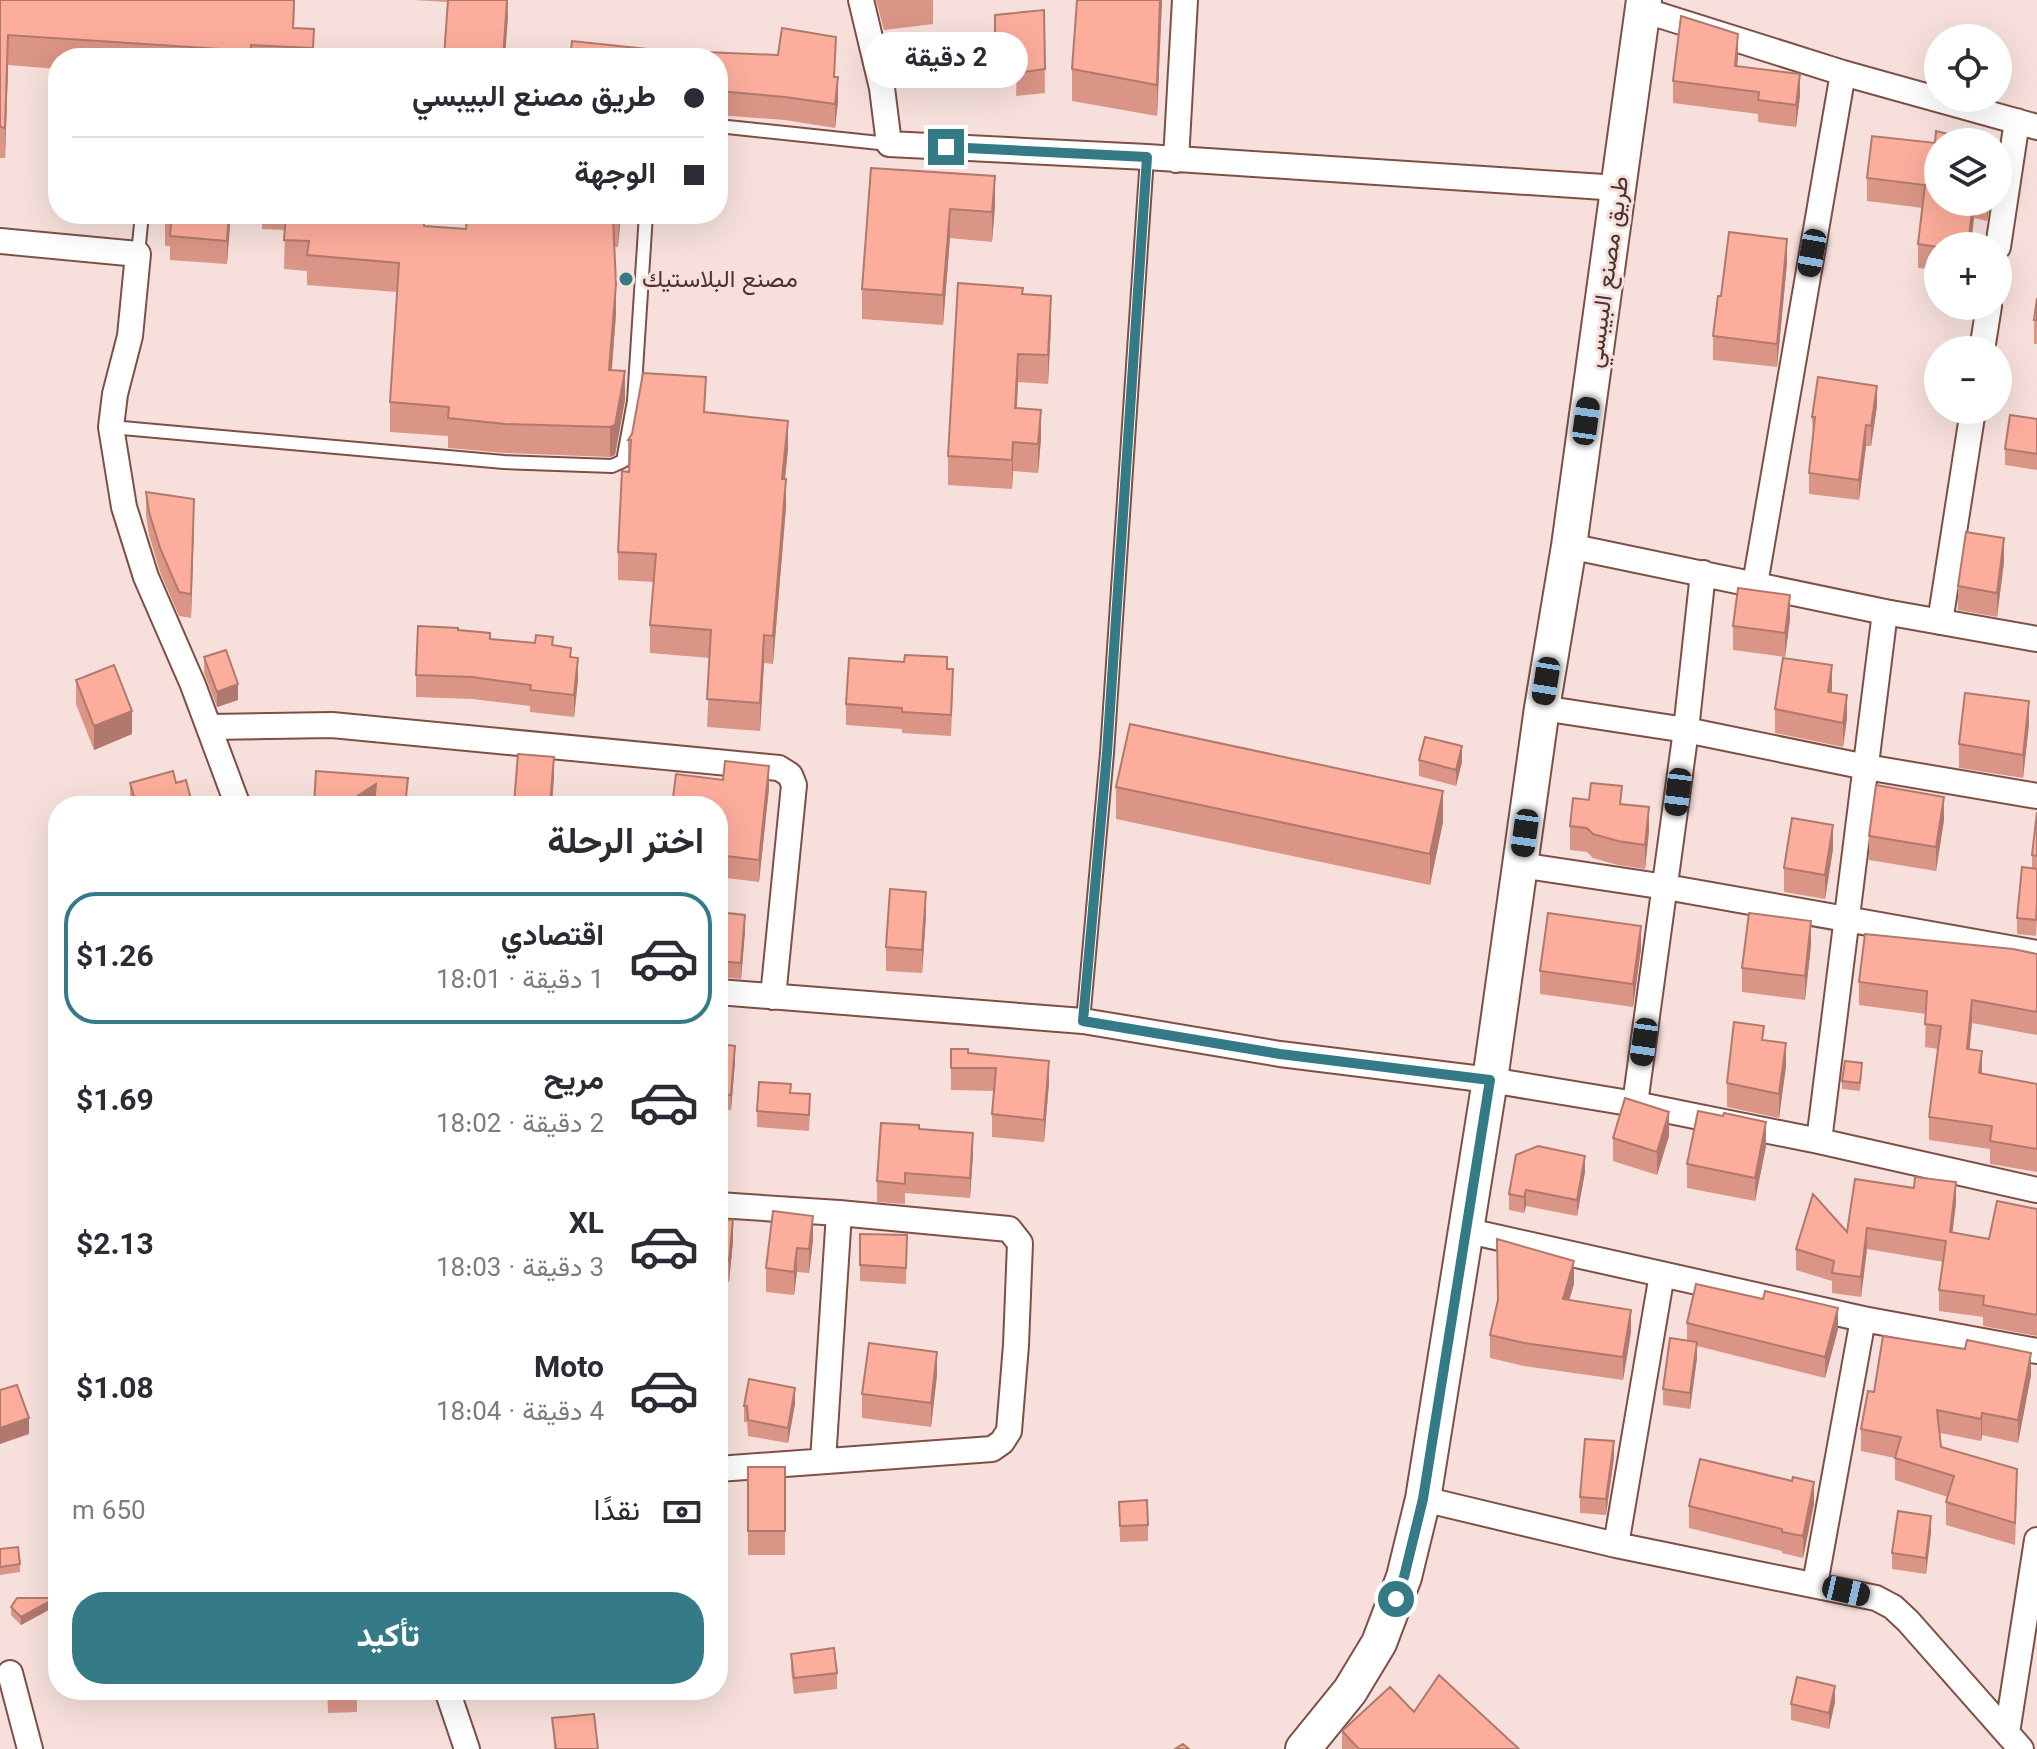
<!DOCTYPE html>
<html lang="ar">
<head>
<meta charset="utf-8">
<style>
  body { margin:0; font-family:Georgia,Vazirmatn,serif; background:#f2f2f3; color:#2b2b33; direction:rtl; height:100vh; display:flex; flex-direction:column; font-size:30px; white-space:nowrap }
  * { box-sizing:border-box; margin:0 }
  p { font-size:26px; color:#7c7c81 }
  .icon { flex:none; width:44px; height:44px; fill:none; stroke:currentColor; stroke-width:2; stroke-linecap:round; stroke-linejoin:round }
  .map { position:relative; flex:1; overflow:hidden; direction:ltr }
  .drawer { position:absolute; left:48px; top:796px; width:680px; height:904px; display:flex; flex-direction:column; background:#fff; border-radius:32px; box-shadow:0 8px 32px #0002; direction:rtl }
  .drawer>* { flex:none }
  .banner { position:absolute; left:48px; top:48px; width:680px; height:176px; border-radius:32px; box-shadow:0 8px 32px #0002; direction:rtl; display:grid; align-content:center; height:176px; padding:0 24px; background:#fff }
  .controls { position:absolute; left:1924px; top:24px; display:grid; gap:16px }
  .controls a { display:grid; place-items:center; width:88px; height:88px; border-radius:50%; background:#fff; box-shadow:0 8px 32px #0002; font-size:40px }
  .end { position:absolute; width:36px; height:36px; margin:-18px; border:10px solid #347a87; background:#fff; box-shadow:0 0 0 4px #fff }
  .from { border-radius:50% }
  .bubble { position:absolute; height:56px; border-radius:28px; background:#fff; box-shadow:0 8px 32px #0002; font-size:26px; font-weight:700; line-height:56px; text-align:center; direction:rtl }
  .car { position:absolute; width:24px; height:48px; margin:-24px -12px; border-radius:10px; box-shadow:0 0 6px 2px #0007; background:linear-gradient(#222 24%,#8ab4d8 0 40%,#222 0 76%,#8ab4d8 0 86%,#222 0) }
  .banner b { display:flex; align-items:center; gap:28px; height:76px; font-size:30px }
  .banner b+b { border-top:2px solid #e1e1e2 }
  .banner i { width:20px; height:20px; background:#2b2b33 }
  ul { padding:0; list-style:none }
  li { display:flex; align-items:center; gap:24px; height:132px; margin:0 16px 12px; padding:0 8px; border:4px solid transparent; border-radius:32px }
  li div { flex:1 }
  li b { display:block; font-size:30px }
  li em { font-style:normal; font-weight:700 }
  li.selected { border-color:#347a87 }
  li>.icon { width:72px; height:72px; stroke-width:1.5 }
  h2 { padding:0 24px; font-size:36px; line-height:96px }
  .pay { display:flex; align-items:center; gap:20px; height:88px; padding:0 24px; font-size:30px }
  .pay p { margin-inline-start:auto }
  .cta { display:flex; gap:16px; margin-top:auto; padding:16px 24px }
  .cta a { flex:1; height:92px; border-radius:32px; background:#347a87; color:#fff; font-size:32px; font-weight:700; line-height:92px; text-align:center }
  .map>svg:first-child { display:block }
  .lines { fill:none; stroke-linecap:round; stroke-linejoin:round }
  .service-casing { stroke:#7f4f45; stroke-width:16 }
  .minor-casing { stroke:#7f4f45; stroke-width:28 }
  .secondary-casing { stroke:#7f4f45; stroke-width:38 }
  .service { stroke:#fff; stroke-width:12 }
  .minor { stroke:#fff; stroke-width:24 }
  .secondary { stroke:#fff; stroke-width:34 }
  .wall { fill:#da9586 }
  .shaded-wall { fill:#b1796d }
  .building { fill:#fdad9c; stroke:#b1796d; stroke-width:2 }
  .route { stroke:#347a87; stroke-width:10 }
  .poi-dot { fill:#347a87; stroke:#f7e0db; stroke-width:3 }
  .labels { text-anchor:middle; stroke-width:6; stroke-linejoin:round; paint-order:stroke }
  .street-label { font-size:24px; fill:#49332e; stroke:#f7e0db }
  .poi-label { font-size:24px; fill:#49332e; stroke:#f7e0db; text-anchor:start }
</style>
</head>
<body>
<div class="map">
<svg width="2037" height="1749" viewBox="0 0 2037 1749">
  <rect width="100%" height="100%" fill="#f7e0db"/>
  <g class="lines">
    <g class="service-casing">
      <path id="service" d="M718 126 889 144
        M138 254 142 214
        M111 427 504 462 612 466 623 461 634 401 646 214
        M1083 1021 1107 753 1147 157"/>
    </g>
    <g class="minor-casing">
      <path id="minor" d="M861 0 882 88 889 144 1147 157 1619 188
        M1643 10 1843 73 2037 127
        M1176 160 1185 0
        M0 241 138 254 130 336 115 394 111 427 124 507 146 577 193 685 238 806
        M1998 247 2017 121
        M1982 350 1989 306
        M1569 546 1885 612 2037 639
        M1755 584 1843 73
        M1940 622 1973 410
        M1542 708 1686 730 1866 767 2037 796
        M209 727 332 725 779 768 790 775 794 785 773 997
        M1520 865 1666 887 2037 953
        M718 992 1083 1021 1280 1054 1490 1080 1635 1104 1819 1141 2037 1190
        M1635 1104 1686 730 1703 573
        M1819 1141 1885 612
        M718 1205 839 1213 1009 1229 1020 1243 1016 1345 1009 1431 1002 1442 992 1449 718 1469
        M1464 1230 1863 1319 2037 1351
        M823 1461 839 1213
        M1423 1499 1616 1545 1876 1598 1893 1607 1908 1621 2021 1749
        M1616 1545 1662 1274
        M1815 1584 1863 1319
        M10 1673 30 1749
        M447 1690 467 1749
        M2007 1733 2037 1540"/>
    </g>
    <g class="secondary-casing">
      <path id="secondary" d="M1303 1749 1350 1691 1379 1643 1404 1577 1423 1499 1490 1080 1542 708 1569 546 1644 0"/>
    </g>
    <use href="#service" class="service"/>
    <use href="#minor" class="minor"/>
    <use href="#secondary" class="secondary"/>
  </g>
  <path class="wall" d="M0 0H295L294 28 314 29V58H58V69L8 65 5 158H0Z
    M413 0H508L505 58H444L448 2Z
    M876 0H933V24L884 30Z
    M1162 0 1157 116 1072 101V69Z
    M1044 10 1045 93 1016 96 1017 69 995 65V15Z
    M1738 56 1737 67 1800 96 1796 127 1758 122V114L1673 103V81Z
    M718 58 835 77 838 101 835 128 785 120 718 115Z
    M1935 143 1938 202H1990L1987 221 1974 218 1938 246V270L1918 268V244L1923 208 1867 201V178Z
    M871 168 995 206 992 242 950 238 943 325 862 319V289Z
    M230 214 227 264 170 260V246H165V222Z
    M262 214H342V219L401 223 402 214H425V226L466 229 621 214 618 247H614L616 314 612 370 625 400 615 455 610 457 505 453 448 448V436L390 432V402L397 292 307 285V271L284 269 285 230 262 229Z
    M1787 263 1777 367 1713 360V336L1721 296Z
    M1023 295 1051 325 1048 384 1018 382 1017 408 1041 439 1038 473 1013 471 1012 489 948 485V456Z
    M2034 320H2037V344H2034Z
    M1877 406 1871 446H1866L1859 500 1809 494V473L1813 437 1812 417Z
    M705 412 788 449 785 479 786 507 773 664 764 663 760 731 707 727 710 658 650 653V625L654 582 618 580V552L630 468H628V440Z
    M2037 419V470L2005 465V449Z
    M146 492 194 523 191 618 179 616 160 572 149 535 146 515Z
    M2004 562 1997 617 1958 610V586Z
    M1790 619 1785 657 1733 650V626Z
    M458 630 490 639 553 645 571 657 578 680 574 717 530 712V706L472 699 416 697V675Z
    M204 657 238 700 217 707 204 673Z
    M947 669 953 690 951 736 902 733V729L846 725V704Z
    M76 680 132 734 94 750 76 704Z
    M1832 689 1831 692 1847 718 1843 747 1775 733V709Z
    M2029 724 2023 778 1959 768V744Z
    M1419 760 1462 762 1456 786 1419 776Z
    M130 783H176L192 806H133L130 799Z
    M1116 787 1443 822 1430 885 1116 819Z
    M769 788 759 882 718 877V806Z
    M1622 804 1649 831 1645 869 1618 865 1593 858 1587 852 1570 850V826Z
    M2037 812V920L2036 936 2017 934V918L2032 868V855Z
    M1944 820 1936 871 1869 860V836Z
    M1833 849 1825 899 1784 892V868Z
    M718 912 745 931 741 979 718 977Z
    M926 916 922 973 886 971V947Z
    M1811 945 1805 1000 1742 992V968Z
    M1641 949 1633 1007 1540 994V971Z
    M2037 954V1035L1972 1023 1969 1049 1982 1074 2037 1084V1172L1990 1164V1149L1929 1140V1117L1938 1049 1925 1047 1926 1014 1859 1005V982Z
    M1764 1040 1786 1066 1779 1118 1727 1107V1083Z
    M718 1044 735 1061 731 1110 718 1109Z
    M951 1049 968 1053 1049 1083 1044 1142 992 1137V1114L994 1091 951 1090Z
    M1862 1071 1860 1091 1842 1089V1081Z
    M810 1110 809 1131 757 1127V1111Z
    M919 1129 973 1154 970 1198 905 1193V1204L877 1202V1181Z
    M1669 1136 1657 1175 1613 1161V1138Z
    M1766 1146 1755 1201 1687 1188V1164Z
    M1585 1172 1577 1216 1526 1206 1524 1213 1509 1210V1194Z
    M1956 1203 1952 1233 1989 1239 2037 1209V1336L1983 1326V1317L1939 1311V1290L1944 1262 1867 1249 1861 1297 1832 1293V1281L1796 1270V1249L1847 1232Z
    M773 1211 813 1240 809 1273 797 1272 794 1295 766 1292V1268Z
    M718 1219 733 1241 729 1282 721 1281Z
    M860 1234 907 1251 906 1284 860 1281Z
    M1574 1284 1569 1300 1631 1332 1623 1380 1524 1366 1490 1358V1335Z
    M1687 1323 1838 1329 1825 1378 1697 1346V1358L1690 1409 1663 1405V1389L1687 1340Z
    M937 1375 931 1427 862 1418V1394Z
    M2031 1375 2018 1443 1982 1435 1981 1441 1940 1433 1941 1447 2017 1492 2015 1545 1946 1525V1502L1948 1497 1895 1480V1458L1861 1451V1429L1874 1392Z
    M795 1404 788 1443 748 1436 747 1422H744V1406Z
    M1614 1457 1606 1515 1580 1513V1497Z
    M748 1467H785V1555H748Z
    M1119 1502 1148 1525V1541L1120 1542Z
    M1814 1504 1803 1558 1782 1553V1551L1689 1528V1506Z
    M1931 1532 1926 1574 1892 1569V1553Z
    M0 1549 20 1564V1572L0 1575Z
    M56 1606 21 1625 11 1615V1607Z
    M791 1654 837 1673V1689L794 1694 791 1670Z
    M327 1690H357V1712L328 1713Z
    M1835 1702 1829 1729 1791 1720V1704Z
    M552 1718 598 1749H554Z
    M1342 1731 1519 1749H1342Z"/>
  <path class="shaded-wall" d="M507 0 508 17 505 58H503Z
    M1160 0H1162L1157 116V85Z
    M1738 34V56L1735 88V66Z
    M8 35V65L5 158V128Z
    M1800 74V96L1796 127V105Z
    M838 77V101L835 128V104Z
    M995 176V206L992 242V212Z
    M1973 202 1974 218 1971 246H1968Z
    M1987 202H1990L1987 221Z
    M950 209V238L943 325V295Z
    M229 214 230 226 227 264V241Z
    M619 214H621L618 247Z
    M1787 239V263L1777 367V344Z
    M616 284V314L609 399V370Z
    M1051 296V325L1048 384V355Z
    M1018 354V382L1015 436V408Z
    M625 371V400L615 455 610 457V427Z
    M1877 386V406L1871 446V426Z
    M1041 410V439L1038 473V444Z
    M788 421V449L782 507V479Z
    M1866 425V446L1859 500V480Z
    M1013 442V471L1012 489V460Z
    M786 479V507L773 664V636Z
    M194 499V523L191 618V594Z
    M2004 538V562L1997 617V593Z
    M1790 595V619L1785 657V633Z
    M764 635V663L760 731V703Z
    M578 658V680L574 717V695Z
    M1832 665V689L1828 716V692Z
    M238 684V700L217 707V692Z
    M1847 695V718L1843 747V723Z
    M2029 701V724L2023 778V755Z
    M132 711V734L94 750V726Z
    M1462 746V762L1456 786V770Z
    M554 757V778L552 806H550Z
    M769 766V788L759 882V860Z
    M376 784V800L367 806H342Z
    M1443 791V822L1430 885V854Z
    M1944 797V820L1936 871V847Z
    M1649 807V831L1645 869V845Z
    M1833 825V849L1825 899V875Z
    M926 892V916L922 973V950Z
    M745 915V931L741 979V963Z
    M1811 921V945L1805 1000V976Z
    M1641 926V949L1633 1007V984Z
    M1972 1000V1023L1967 1072V1049Z
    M1786 1043V1066L1779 1118V1094Z
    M735 1046V1061L731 1110V1095Z
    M1982 1051V1074L1979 1073Z
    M1049 1061V1083L1044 1142V1120Z
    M1669 1112V1136L1657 1175V1152Z
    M1766 1122V1146L1755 1201V1178Z
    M973 1133V1154L970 1198V1178Z
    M1585 1156V1172L1577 1216V1200Z
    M1956 1182V1203L1950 1253V1232Z
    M1526 1190V1206L1524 1213V1197Z
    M813 1216V1240L809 1273V1249Z
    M733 1220V1241L729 1282V1261Z
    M1867 1228V1249L1861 1297V1277Z
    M797 1248V1272L794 1295V1272Z
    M721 1261V1281L718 1321V1301Z
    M1574 1261V1284L1563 1321V1299Z
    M1838 1308V1329L1825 1378V1357Z
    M1631 1310V1332L1623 1380V1357Z
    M1697 1342V1358L1690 1409V1393Z
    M937 1352V1375L931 1427V1403Z
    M2031 1353V1375L2018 1443V1420Z
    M795 1388V1404L788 1443V1428Z
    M1982 1413V1435L1981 1441V1419Z
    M29 1418V1434L0 1444V1428Z
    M1614 1441V1457L1606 1515V1499Z
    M1814 1482V1504L1803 1558V1536Z
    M1931 1516V1532L1926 1574V1558Z
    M56 1598V1606L21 1625V1617Z
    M1835 1686V1702L1829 1729V1713Z"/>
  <path class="building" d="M0 0H294L293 28 314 29 313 48 251 45V51L8 35 5 128 0 127Z
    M448 0H507L503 58 444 57Z
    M1077 0H1160L1157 85 1072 69Z
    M1044 10 1045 69 1016 73 1019 46 995 41V15Z
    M1681 16 1738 34 1735 66 1800 74 1796 105 1758 100 1759 92 1673 81Z
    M782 28 836 37 834 77H838L835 104 785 97 718 91V58H570L572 41 657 50 778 55Z
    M1936 131 1980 142H1938V202H1973L1968 246 1938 247 1918 244 1925 185 1867 178 1872 136 1935 143Z
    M871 168 995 176 992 212 950 209 943 295 862 289Z
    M166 214H229L227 241 170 236 171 222H165Z
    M286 214H341V219L401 223 402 214H424V226L466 229 467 214H619L618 218H613L616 284 609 370 625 371 615 425 610 427 505 424 448 418 449 407 390 402 399 263 307 255 309 241 284 240Z
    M1729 232 1787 239 1777 344 1713 336 1718 296H1721Z
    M958 283 1023 288 1022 294 1051 296 1048 355 1018 354 1015 408 1041 410 1038 444 1013 442 1012 460 948 456Z
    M2037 298V320H2034Z
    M643 373 706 377 704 412 788 421 782 479H786L773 636 764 635 760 703 707 699 711 630 650 625 656 554 618 552 622 471 629 472 631 440H628L632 434Z
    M1818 377 1877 386 1871 426 1866 425 1859 480 1809 473 1815 417H1812Z
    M2010 415 2037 419V454L2005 449Z
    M146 492 194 499 191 594 179 592 160 548 149 512Z
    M1966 532 2004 538 1997 593 1958 586Z
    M1738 588 1790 595 1785 633 1733 626Z
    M418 626 458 628V630L490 633V639L535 643 536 635 553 637 552 645 571 648 570 657 578 658 574 695 530 690 531 685 472 677 416 675Z
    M226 650 238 684 217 692 204 657Z
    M905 655 947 657V669H953L951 715 902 712V708L846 704 849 658 904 662Z
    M1783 658 1832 665 1828 692 1847 695 1843 723 1775 709Z
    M114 665 132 711 94 726 76 680Z
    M1965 693 2029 701 2023 755 1959 744Z
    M1130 724 1443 791 1430 854 1116 787Z
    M1425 737 1462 746 1456 770 1419 760Z
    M518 754 554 757 550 804H547V806H510V803L514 804Z
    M725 761 769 766 759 860 718 855V806H672L676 774 723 780Z
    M173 771 176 783 186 780 192 803 188 804 189 806H137L130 783Z
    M316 771 408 778 405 806H374L376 784 342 806H271L272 802 314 805Z
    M1591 783 1622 786 1620 804 1649 807 1645 845 1618 841 1593 834 1587 828 1570 826 1573 798 1589 800Z
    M1876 785 1944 797 1936 847 1869 836Z
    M2037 812V856L2032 855Z
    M1792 818 1833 825 1825 875 1784 868Z
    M2022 867 2037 869V904L2036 920 2017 918Z
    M890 889 926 892 922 950 886 947Z
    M718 912 745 915 741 963 718 961Z
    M1548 913 1641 926 1633 984 1540 971Z
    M1749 913 1811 921 1805 976 1742 968Z
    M1865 934 2013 949 2037 954V1012L1972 1000 1967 1049 1982 1051 1979 1073 2037 1084V1149L1990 1141 1992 1126 1929 1117 1941 1026 1925 1024 1927 991 1859 982Z
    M1734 1022 1764 1026 1762 1040 1786 1043 1779 1094 1727 1083Z
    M718 1044 735 1046 731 1095 718 1094Z
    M951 1049H968V1053L1049 1061 1044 1120 992 1114 996 1068H951Z
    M1845 1061 1862 1063 1860 1083 1842 1081Z
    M759 1082 791 1084 790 1093 810 1094 809 1115 757 1111Z
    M1625 1098 1669 1112 1657 1152 1613 1138Z
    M1698 1111 1723 1116 1724 1113 1766 1122 1755 1178 1687 1164Z
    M881 1123 919 1125V1129L973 1133 970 1178 905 1173V1184L877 1181Z
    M1538 1146 1585 1156 1577 1200 1526 1190 1524 1197 1509 1194 1516 1155Z
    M1915 1177 1956 1182 1950 1232 1989 1239 1997 1201 2037 1209V1315L1983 1305 1984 1296 1939 1290 1946 1241 1867 1228 1861 1277 1832 1273 1834 1261 1796 1249 1813 1194 1847 1232 1855 1179 1914 1188Z
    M773 1211 813 1216 809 1249 797 1248 794 1272 766 1268Z
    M718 1219 733 1220 729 1261H721L718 1301Z
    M860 1234 907 1235 906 1268 860 1265Z
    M1497 1239 1574 1261 1563 1299 1631 1310 1623 1357 1524 1343 1490 1335 1498 1300Z
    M1696 1284 1763 1299 1765 1291 1838 1308 1825 1357 1687 1323Z
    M1883 1336 1965 1349 1967 1340 2031 1353 2018 1420 1982 1413 1981 1419 1937 1410 1941 1447 2017 1469 2015 1523 1946 1502 1954 1476 1895 1458 1901 1437 1861 1429 1868 1391 1874 1392Z
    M1670 1338 1697 1342 1690 1393 1663 1389Z
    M869 1343 937 1352 931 1403 862 1394Z
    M749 1379 795 1388 788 1428 748 1420 747 1406H744Z
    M17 1385 29 1418 0 1428V1390Z
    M1585 1439 1614 1441 1606 1499 1580 1497Z
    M1700 1459 1792 1481 1793 1477 1814 1482 1803 1536 1782 1532V1529L1689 1506Z
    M748 1467H785V1531H748Z
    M1147 1500 1148 1525 1120 1526 1119 1502Z
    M1898 1511 1931 1516 1926 1558 1892 1553Z
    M18 1547 20 1564 0 1567V1549Z
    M17 1598H56L21 1617 11 1607Z
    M834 1648 837 1673 794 1678 791 1654Z
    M1439 1675 1519 1749H1359L1342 1731 1390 1687 1414 1712Z
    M1797 1677 1835 1686 1829 1713 1791 1704Z
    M327 1690H357V1696L328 1697Z
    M594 1714 598 1749H556L552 1718Z
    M1183 1744 1189 1749H1175Z"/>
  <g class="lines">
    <path class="route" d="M946 147 1147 157 1107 753 1083 1021 1280 1054 1490 1080 1423 1499 1404 1577 1396 1599"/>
  </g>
  <circle class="poi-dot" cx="626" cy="279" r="8"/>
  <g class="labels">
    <g class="street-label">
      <text transform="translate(1607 272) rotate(-82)" y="8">طريق مصنع البيبسي</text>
    </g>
    <g class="poi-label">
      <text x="642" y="287">مصنع البلاستيك</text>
    </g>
  </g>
</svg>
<div class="controls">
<a><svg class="icon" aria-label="locate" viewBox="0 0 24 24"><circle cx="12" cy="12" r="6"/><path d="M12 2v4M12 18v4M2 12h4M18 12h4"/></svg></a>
<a><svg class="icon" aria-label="layers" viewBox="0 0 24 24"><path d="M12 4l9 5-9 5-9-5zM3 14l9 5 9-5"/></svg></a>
<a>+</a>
<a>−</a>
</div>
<i class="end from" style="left:1396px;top:1599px"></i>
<i class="end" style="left:946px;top:147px"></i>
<div class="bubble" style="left:864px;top:32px;width:164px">2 دقيقة</div>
<i class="car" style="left:1812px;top:253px;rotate:190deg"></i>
<i class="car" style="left:1586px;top:421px;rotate:8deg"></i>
<i class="car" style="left:1546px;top:681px;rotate:189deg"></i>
<i class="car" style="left:1678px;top:792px;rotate:187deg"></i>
<i class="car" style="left:1525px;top:833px;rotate:188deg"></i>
<i class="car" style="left:1644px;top:1042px;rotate:188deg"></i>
<i class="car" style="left:1846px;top:1591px;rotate:103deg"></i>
<div class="banner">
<b><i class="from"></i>طريق مصنع البيبسي</b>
<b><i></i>الوجهة</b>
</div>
<section class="drawer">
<h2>اختر الرحلة</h2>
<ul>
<li class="selected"><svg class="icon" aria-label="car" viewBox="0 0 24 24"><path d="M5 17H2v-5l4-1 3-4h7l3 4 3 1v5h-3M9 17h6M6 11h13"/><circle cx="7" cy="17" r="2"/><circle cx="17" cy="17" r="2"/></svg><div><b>اقتصادي</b><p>1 دقيقة · 18:01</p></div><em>$1.26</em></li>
<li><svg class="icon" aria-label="car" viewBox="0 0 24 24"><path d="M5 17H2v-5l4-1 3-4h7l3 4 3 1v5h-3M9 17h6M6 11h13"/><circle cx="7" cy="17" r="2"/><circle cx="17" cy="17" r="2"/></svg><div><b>مريح</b><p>2 دقيقة · 18:02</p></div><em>$1.69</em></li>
<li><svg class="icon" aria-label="car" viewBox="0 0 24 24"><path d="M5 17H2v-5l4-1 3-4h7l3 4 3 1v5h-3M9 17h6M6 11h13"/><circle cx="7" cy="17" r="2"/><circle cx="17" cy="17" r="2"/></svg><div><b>XL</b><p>3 دقيقة · 18:03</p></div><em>$2.13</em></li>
<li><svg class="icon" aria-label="car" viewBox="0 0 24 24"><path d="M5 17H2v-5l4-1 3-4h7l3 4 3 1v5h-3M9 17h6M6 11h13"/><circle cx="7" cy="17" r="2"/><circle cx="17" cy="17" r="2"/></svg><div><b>Moto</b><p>4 دقيقة · 18:04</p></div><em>$1.08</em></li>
</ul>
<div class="pay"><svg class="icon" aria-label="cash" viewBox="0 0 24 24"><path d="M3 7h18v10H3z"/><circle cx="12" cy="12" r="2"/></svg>نقدًا<p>650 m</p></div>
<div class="cta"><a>تأكيد</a></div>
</section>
</div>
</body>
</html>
